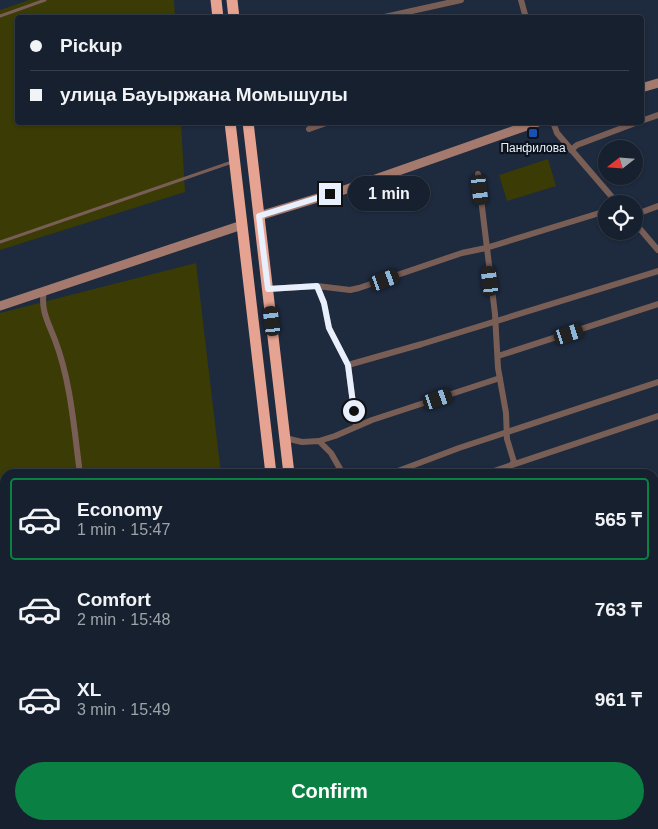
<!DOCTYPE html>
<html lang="en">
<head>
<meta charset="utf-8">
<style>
  body { margin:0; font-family:Helvetica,sans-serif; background:#1f2836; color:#f1f3f6; height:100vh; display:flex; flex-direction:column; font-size:19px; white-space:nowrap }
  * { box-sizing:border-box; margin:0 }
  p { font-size:16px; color:#9ea3aa }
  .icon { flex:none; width:28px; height:28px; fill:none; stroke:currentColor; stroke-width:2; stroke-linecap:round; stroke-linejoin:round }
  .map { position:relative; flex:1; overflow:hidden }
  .sheet { position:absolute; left:0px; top:469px; width:659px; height:361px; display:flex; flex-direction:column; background:#16202e; border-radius:15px 15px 0 0; box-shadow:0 1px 4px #0004,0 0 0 1px #353e4a }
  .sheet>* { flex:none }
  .banner { position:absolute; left:15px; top:15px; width:629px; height:110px; border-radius:5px; box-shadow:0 1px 4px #0004,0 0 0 1px #353e4a; display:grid; align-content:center; height:110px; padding:0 15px; background:#16202e }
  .needle { width:32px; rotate:253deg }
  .tools { position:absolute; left:598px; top:140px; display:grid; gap:10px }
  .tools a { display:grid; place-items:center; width:45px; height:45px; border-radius:50%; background:#16202e; box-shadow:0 1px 4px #0004,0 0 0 1px #353e4a; font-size:25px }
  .end { position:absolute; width:22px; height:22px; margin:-11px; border:6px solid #e8f0fe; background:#111; box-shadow:0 0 0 2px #111 }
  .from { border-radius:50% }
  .bubble { position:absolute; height:35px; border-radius:18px; background:#16202e; box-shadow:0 1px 4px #0004,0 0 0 1px #353e4a; font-size:16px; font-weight:700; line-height:35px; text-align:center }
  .car { position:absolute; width:15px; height:30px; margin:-15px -8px; border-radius:6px; box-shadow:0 0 4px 1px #0007; background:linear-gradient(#222 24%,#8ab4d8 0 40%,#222 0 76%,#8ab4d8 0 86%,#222 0) }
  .banner b { display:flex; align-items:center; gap:18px; height:48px; font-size:19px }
  .banner b+b { border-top:1px solid #353e4a }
  .banner i { width:12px; height:12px; background:#f1f3f6 }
  ul { padding:9px 0 0; list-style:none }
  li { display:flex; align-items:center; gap:15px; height:82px; margin:0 10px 8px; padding:0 5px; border:2px solid transparent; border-radius:5px }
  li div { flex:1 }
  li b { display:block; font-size:19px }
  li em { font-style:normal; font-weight:700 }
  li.selected { border-color:#0b8043 }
  li>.icon { width:45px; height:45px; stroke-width:1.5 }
  .cta { display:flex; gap:10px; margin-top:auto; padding:10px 15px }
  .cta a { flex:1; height:58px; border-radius:30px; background:#0b8043; color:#fff; font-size:20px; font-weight:700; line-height:58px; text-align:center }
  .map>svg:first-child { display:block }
  .green { fill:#3b3b06 }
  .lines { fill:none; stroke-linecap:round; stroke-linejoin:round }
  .lane { stroke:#795e56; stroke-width:3 }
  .street { stroke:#795e56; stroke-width:6 }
  .secondary { stroke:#a57a6e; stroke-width:9 }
  .highway { stroke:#e6a391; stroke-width:11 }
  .route { stroke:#e8f0fe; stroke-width:6 }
  .transit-dot { fill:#1a4fb4; stroke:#0d131c; stroke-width:2 }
  .labels { text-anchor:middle; stroke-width:4.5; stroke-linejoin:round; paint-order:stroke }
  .poi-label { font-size:12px; fill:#e8f0fe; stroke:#0d131c }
</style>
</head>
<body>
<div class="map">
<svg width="658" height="829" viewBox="0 0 658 829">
  <rect width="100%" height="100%" fill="#1e2a3e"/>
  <path class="green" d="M29 0H174L175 17 18 18V122L181 123 185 192 0 250V10Z
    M548 159 556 186 507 201 499 175Z
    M196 263 221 474H5V825H263L264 829H0V313Z"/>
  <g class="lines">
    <path class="lane" d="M0 16 45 0
      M0 242 232 162"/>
    <path class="street" d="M521 0 526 18
      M380 18 461 0
      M641 121 658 115
      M553 122 557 133 618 204
      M309 129 329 122
      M571 150 577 145 638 122
      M478 174 495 314 498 368 506 413 507 439 514 462 511 465
      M634 215 658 206
      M634 222 658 250
      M317 286 324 303 329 328 348 365 356 426
      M268 289 317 286 350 290 359 288 462 253 486 248 606 211
      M44 292C40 309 49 324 55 340 71 382 74 429 80 474
      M498 356 658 304
      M348 365 422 344 658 271
      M285 438 302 442 319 441 331 453 343 474
      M319 441 335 436 372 420 500 378
      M390 474 459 448 658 382
      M485 474 658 416
      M654 524 658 522
      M654 627 658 626
      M0 694 5 692
      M654 718 658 717
      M654 756 658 773
      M101 825V829
      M501 825 502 829
      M556 825 557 829
      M615 825 616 829"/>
    <path class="secondary" d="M641 88 658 83
      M259 216 347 189 538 122
      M0 306 242 225"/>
    <path class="highway" d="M216 0 218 18
      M232 0 234 18
      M230 122 271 474
      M248 122 289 474
      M312 825V829
      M331 825V829"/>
  </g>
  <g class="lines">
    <path class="route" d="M330 194 259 216 268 289 317 286 324 303 329 328 348 365 354 411"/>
  </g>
  <rect class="transit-dot" x="528" y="128" width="10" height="10" rx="2.5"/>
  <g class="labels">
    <g class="poi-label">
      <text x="533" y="152">Панфилова</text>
    </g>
  </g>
</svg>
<div class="tools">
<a><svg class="needle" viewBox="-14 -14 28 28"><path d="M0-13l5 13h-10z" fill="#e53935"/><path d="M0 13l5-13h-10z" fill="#9ea3aa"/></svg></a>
<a><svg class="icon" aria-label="locate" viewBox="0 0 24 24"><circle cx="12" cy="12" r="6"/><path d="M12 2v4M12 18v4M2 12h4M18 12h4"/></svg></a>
</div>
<i class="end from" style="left:354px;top:411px"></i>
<i class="end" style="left:330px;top:194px"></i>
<div class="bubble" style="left:348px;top:176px;width:82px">1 min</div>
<i class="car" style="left:480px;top:190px;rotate:173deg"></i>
<i class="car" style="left:385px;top:280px;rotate:70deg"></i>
<i class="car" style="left:490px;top:281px;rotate:353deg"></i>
<i class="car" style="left:272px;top:321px;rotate:353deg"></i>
<i class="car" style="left:569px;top:334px;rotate:72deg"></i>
<i class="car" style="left:438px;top:399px;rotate:71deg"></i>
<div class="banner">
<b><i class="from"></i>Pickup</b>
<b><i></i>улица Бауыржана Момышулы</b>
</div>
<section class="sheet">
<ul>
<li class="selected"><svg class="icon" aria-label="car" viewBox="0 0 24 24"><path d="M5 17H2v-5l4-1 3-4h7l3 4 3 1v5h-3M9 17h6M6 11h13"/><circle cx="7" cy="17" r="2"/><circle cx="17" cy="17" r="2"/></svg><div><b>Economy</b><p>1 min · 15:47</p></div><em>565 ₸</em></li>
<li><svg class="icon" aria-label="car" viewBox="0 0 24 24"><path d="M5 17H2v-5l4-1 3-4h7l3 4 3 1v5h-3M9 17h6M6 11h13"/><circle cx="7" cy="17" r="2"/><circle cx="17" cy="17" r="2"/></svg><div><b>Comfort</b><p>2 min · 15:48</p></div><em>763 ₸</em></li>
<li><svg class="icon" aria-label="car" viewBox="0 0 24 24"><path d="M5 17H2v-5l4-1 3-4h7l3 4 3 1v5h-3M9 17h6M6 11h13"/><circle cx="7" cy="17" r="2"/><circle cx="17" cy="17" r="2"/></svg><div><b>XL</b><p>3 min · 15:49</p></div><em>961 ₸</em></li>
</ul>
<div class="cta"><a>Confirm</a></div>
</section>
</div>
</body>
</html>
